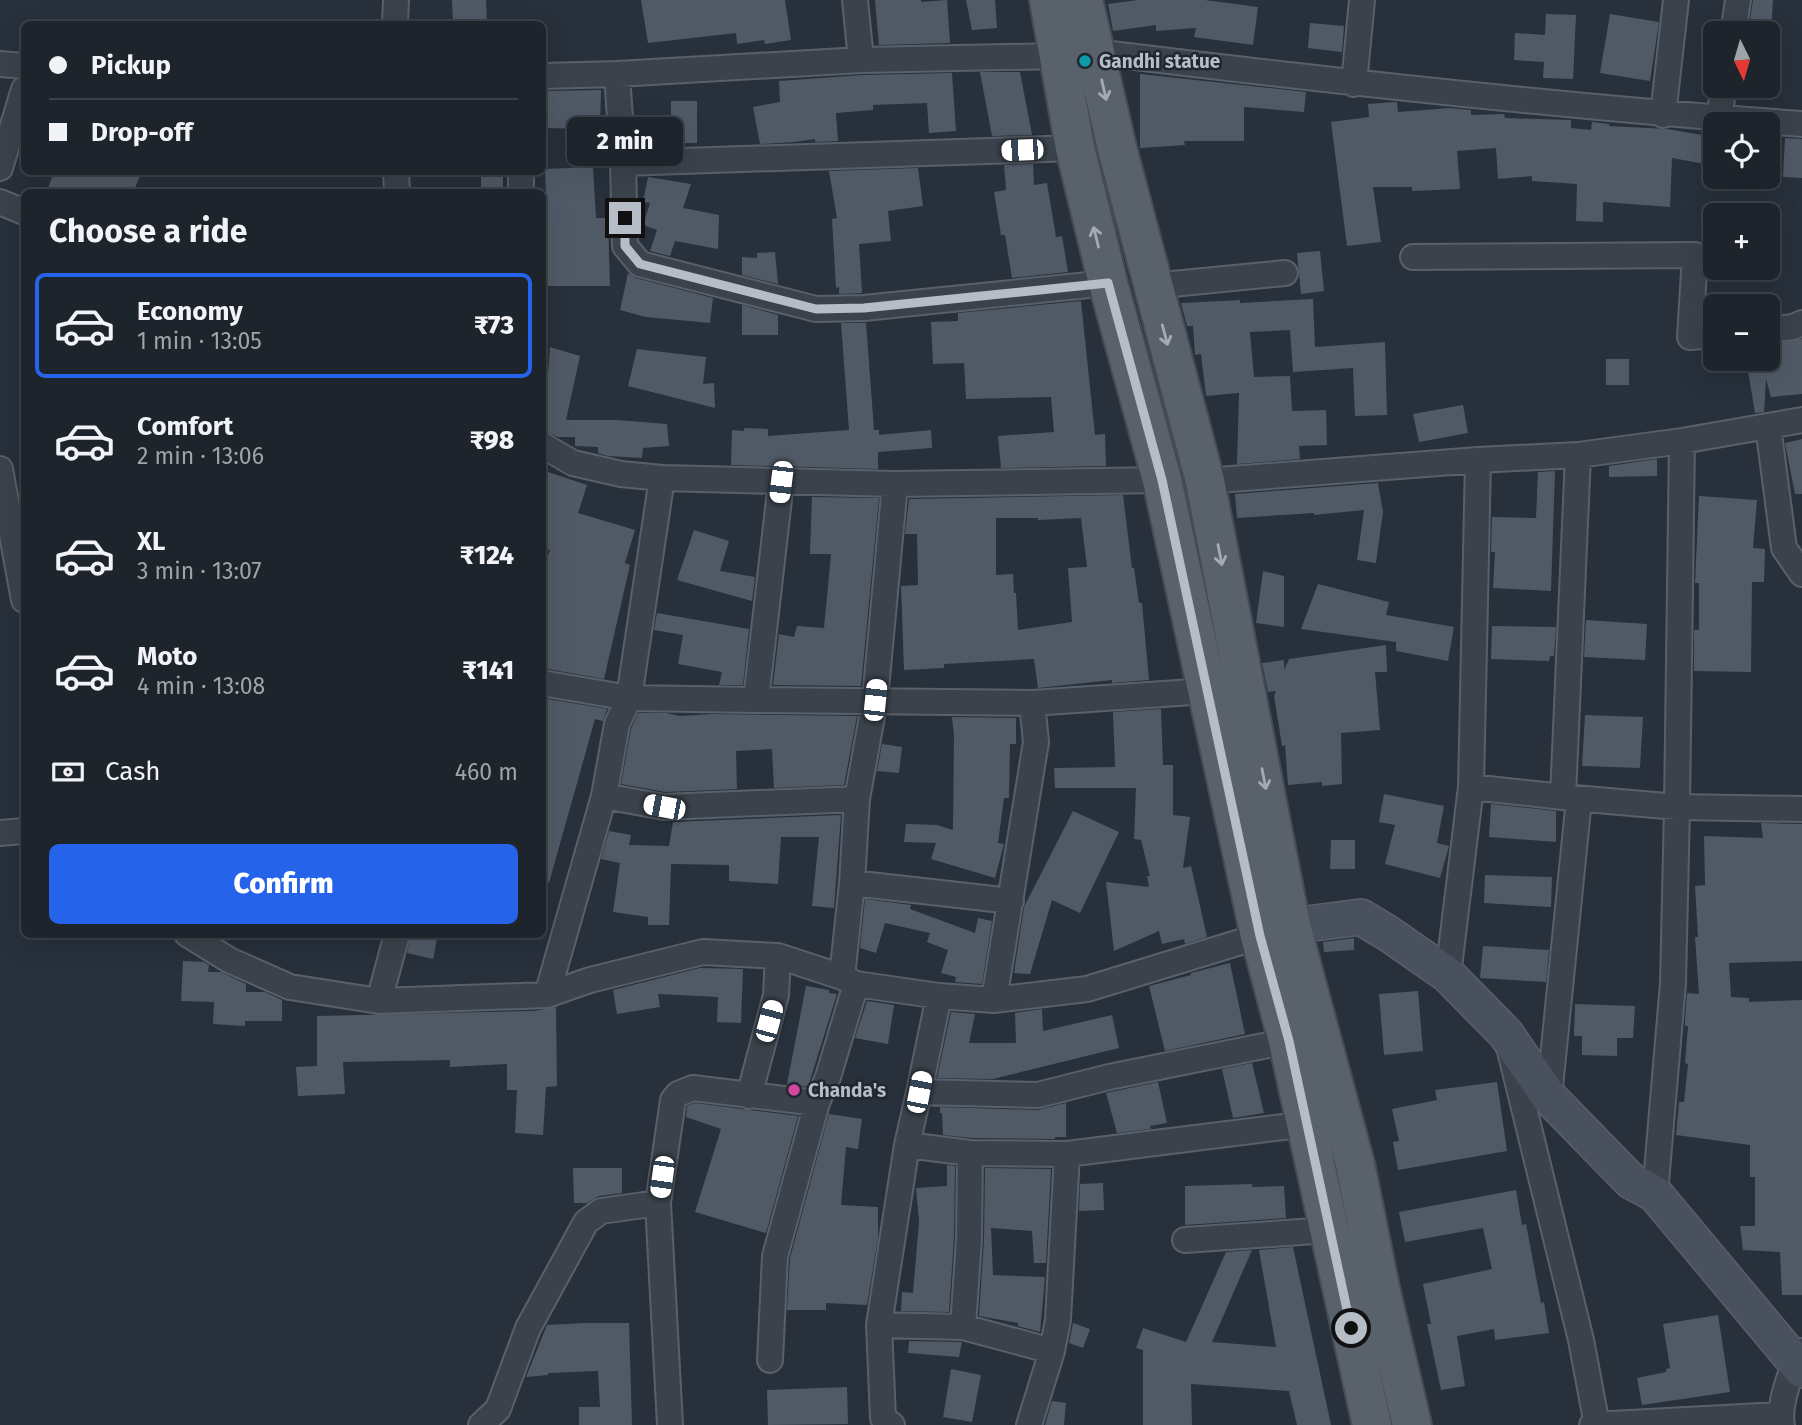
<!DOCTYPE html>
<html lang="en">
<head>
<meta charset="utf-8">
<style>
  body { margin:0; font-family:"Fira Sans",sans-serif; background:#252c34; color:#f1f3f6; height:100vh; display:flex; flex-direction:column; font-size:26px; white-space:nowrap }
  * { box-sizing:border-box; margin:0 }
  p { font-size:23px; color:#a0a4a9 }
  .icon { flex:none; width:38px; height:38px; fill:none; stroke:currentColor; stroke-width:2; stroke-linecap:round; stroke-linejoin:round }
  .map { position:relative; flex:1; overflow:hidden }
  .side { position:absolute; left:21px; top:189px; width:525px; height:749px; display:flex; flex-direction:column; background:#1d242c; border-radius:10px; box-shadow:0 7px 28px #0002,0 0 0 2px #3b4148 }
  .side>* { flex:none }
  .top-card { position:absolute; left:21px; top:21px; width:525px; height:154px; border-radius:10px; box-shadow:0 7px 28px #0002,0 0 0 2px #3b4148; display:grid; align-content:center; height:154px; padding:0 28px; background:#1d242c }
  .needle { width:46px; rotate:175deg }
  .fabs { position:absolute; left:1703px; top:21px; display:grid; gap:14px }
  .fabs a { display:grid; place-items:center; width:77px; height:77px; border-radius:10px; background:#1d242c; box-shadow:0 7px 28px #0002,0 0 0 2px #3b4148; font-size:35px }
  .end { position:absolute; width:32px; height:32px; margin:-16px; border:9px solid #b7bdc7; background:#111; box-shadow:0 0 0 4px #111 }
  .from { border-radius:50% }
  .bubble { position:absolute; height:49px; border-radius:10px; background:#1d242c; box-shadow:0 7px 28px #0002,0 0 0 2px #3b4148; font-size:23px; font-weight:800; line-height:49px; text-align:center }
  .car { position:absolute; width:21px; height:42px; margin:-21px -10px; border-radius:9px; box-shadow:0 0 5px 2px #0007; background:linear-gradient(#fff 24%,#345 0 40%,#fff 0 76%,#345 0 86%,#fff 0) }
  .top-card b { display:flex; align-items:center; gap:24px; height:66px; font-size:26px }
  .top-card b+b { border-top:2px solid #3b4148 }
  .top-card i { width:18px; height:18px; background:#f1f3f6 }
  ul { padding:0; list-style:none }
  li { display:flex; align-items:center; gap:21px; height:105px; margin:0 14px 10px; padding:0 14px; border:4px solid transparent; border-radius:10px }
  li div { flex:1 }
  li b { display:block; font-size:26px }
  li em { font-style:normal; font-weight:800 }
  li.selected { border-color:#2563eb }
  li>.icon { width:63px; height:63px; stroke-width:1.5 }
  h2 { padding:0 28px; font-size:32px; line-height:84px }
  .pay { display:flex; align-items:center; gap:18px; height:77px; padding:0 28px; font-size:26px }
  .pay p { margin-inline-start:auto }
  .cta { display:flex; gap:14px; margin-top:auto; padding:14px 28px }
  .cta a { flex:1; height:80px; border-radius:10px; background:#2563eb; color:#fff; font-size:28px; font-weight:800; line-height:80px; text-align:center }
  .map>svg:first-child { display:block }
  .building { fill:#505a66; fill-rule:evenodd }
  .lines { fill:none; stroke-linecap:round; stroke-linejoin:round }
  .street-casing { stroke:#596069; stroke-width:28 }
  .secondary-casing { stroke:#596069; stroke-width:38 }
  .primary-casing { stroke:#444b54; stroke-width:42 }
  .street { stroke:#3b424b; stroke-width:24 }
  .secondary { stroke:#49515e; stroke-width:35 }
  .primary { stroke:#59616b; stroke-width:38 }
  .oneway { stroke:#a4abb5 }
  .route { stroke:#b7bdc7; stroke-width:9 }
  .culture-dot { fill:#0f9aa8; stroke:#202730; stroke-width:2.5 }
  .hotel-dot { fill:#d1479c; stroke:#202730; stroke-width:2.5 }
  .labels { text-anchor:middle; stroke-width:5; stroke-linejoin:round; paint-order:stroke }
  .poi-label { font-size:19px; font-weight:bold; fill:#b7bdc7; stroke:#202730; text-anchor:start }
</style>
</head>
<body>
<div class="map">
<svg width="1802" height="1425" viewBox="0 0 1802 1425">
  <rect width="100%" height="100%" fill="#27303b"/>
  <path class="building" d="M452 0H486L487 24H453Z
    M641 0H785L791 40 765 44 764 40 737 44 736 33 648 43Z
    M875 0H921V2L947 0 950 43 879 45Z
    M966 0H995L997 28 972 30Z
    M1138 0H1205L1258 7 1253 45 1194 37 1196 28 1156 31V25L1113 31 1108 4Z
    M1753 0H1773L1771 33H1748Z
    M1546 14 1576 15 1573 79 1543 78 1544 62 1514 60 1515 33 1545 35Z
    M1610 14 1659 22 1650 81 1600 73Z
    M1310 23 1344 26 1342 52 1308 48Z
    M980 72H1020L1032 135 992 136Z
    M952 73 956 131 929 133 927 103 873 105V110L836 113 838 141 815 142V139L794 142 760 144 753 107 780 102 779 81 862 75Z
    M1140 74 1306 92 1304 112 1244 107V141H1184L1185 145 1140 148Z
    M601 90 600 129 542 128V91Z
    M671 101H697V143H671Z
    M1395 102H1397L1398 112 1450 108 1471 110V115L1504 114 1505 118 1571 120V128L1591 130 1592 122 1609 124V126L1667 129 1714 137 1710 165 1672 158 1670 207 1603 202V222L1576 221 1577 184 1532 181V176L1498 179 1496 148 1457 151 1460 189 1412 191V187H1373L1381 242 1347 246 1331 122 1369 117 1368 104Z
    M1785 138 1802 139V178L1783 177Z
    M1033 164 1034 185 1047 183 1056 237 1062 236 1068 272 1012 278 1005 235H1001L994 192 1006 190 1004 165Z
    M593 167 596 218H608L610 286H542V248L548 247 545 169Z
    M918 168 923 206 888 211 891 241 859 244 862 293 839 294V287L836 288 832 219 837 218 829 171Z
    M54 172H142L133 192H58L48 188Z
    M481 172H503V192H481Z
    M648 177 691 184 683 208 719 215 718 249 675 241 670 256 650 251 657 230 643 225 650 203 643 202Z
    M1320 251 1324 291 1301 294 1297 253Z
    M775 252 778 284 742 275V257L757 258V253Z
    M628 273 636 278 713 298 710 323 646 317 620 310Z
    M1313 299 1315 347 1385 342 1387 415 1355 416 1353 368 1293 372 1290 330 1250 332 1254 377 1290 376 1292 411 1326 410 1327 445 1299 446 1300 459 1237 464 1239 393 1206 396 1201 354 1195 355 1193 326H1187L1181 303 1240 300V303Z
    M1081 301 1095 435 1105 434 1106 466 1001 468 998 436 1054 432 1051 397 966 399 964 363 933 364 931 322 958 321V313Z
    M742 305 778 315V335H742Z
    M841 323H866L874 430H879V435L931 430 932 448 878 452V469L731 465 732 430 744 431V428L768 429V436L849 430Z
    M1802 339V394L1771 397 1766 379 1764 412 1755 413 1746 359H1768V345Z
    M550 347 580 356 566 420H617L667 424 669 446 643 448 642 458 608 456 598 453V447L575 446V437H558L544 431Z
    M637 349 706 357 703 384 714 383 715 408 628 386Z
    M1606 359H1629V385H1606Z
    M1463 405 1468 433 1419 442 1413 414Z
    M1802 439V494H1795L1785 443Z
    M1657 459V476L1609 477V466Z
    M542 470 587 485 578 513 635 530 625 563 630 565 604 679 542 668V575L550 550 542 548Z
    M1555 471 1551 591 1493 588 1495 552H1491L1492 517 1536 518 1538 472Z
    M1378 483 1383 512 1376 563 1357 560 1364 510 1314 515V513L1237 518 1235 494Z
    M1123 495 1132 568H1134L1139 603H1142L1149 680 1112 683V680L1038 688 1034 659 944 664V668L904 670 901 586 918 585 917 534H905L909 499ZM996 518H1038V520L1081 518 1087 567 1068 568 1072 622 1018 630 1016 593H1014L1013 574 996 575Z
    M1699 496 1757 500 1753 548 1765 549 1764 582H1752L1751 672 1694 671V630H1699V583H1695Z
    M812 497 879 498 861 686 773 685 779 634 794 637 797 626 824 628 831 554H810Z
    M694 530 729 541 720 571 755 577 752 601 677 580Z
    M1263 571 1284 576V627L1256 623Z
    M1318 584 1389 602 1386 615 1454 627 1448 661 1396 651V642L1301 629Z
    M657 613 749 629 743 685H719L722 672 678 664 683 635 654 630Z
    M1586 620 1647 624 1645 660 1584 657Z
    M1492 626 1556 627 1554 656H1550L1549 661 1491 659Z
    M1386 645 1387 672H1375L1380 730 1341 733 1342 784 1322 786V782L1288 785 1285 745 1282 746 1274 696 1276 691 1268 692 1262 663 1284 660V670L1289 659Z
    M542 698 607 709 603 721 595 719 549 883H542Z
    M1161 709 1163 765H1173V815L1190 817 1183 868 1191 866 1207 937 1185 944 1184 939 1162 944 1159 931 1114 951 1106 882 1149 887 1147 876H1150L1141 840 1134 839 1136 788H1055L1054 768 1115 767 1113 712Z
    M638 713H666L680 716 713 714 857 716 844 785 774 788 772 749 736 751 737 789 665 792 621 784 631 729Z
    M1585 715 1643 717 1640 768 1582 766Z
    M952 717 1016 718V744H1010L1009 798H1004L998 843 1004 844 995 878 931 859 936 843 904 842 906 824 937 825 953 830 954 735Z
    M882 744 902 747 899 773 877 771Z
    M1384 794 1444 806 1437 843 1449 846 1440 878 1385 864 1395 825 1379 822Z
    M1491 804 1556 811V842L1489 837Z
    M1073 811 1119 832 1080 913 1052 900 1030 974 1014 973 1024 907Z
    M841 815 834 908 812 906 819 837H781L778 884 729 881V865L671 864 669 925H648V917L613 912 620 863 601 859 609 831 631 835 629 845 669 846 673 822Z
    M1761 823 1802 824V961L1729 963 1731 997 1749 998V1002L1802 1000V1295H1782L1780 1252 1743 1250 1740 1226H1755V1177H1750V1145L1676 1135 1679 1102H1684L1688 1064 1685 1063 1688 1026H1685V1021L1687 993 1699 994 1695 937H1698L1695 886 1705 885 1704 836 1763 838Z
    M1331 840H1355V869H1330Z
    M1485 875 1552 877 1551 907 1484 903Z
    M865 899 911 905 910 909 975 933 978 918 992 921 982 984 955 982 956 977 941 973 948 950 927 942 930 933 885 923 876 953 860 948Z
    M411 934H438L433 959 407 953Z
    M1354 938V950L1324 952 1323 942Z
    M1483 946 1549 950 1546 982 1480 978Z
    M183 961 204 962 209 965 208 972H221L246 984V992H265L282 1000V1021H245V1026L213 1024 214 1002 181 1001Z
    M1230 963 1245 1034 1165 1051 1149 986 1191 975V973Z
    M700 968 743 969 741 1023 717 1022 718 997 658 994 660 1007 617 1014 613 990Z
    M806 986 829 990V993L837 994 808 1087 787 1084Z
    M1418 991 1423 1051 1384 1055 1379 994Z
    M867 1001 894 1005 888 1044 855 1038Z
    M1575 1004 1635 1006 1633 1038H1617V1056L1582 1055V1036H1574Z
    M556 1007 557 1086 546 1087 543 1135 515 1133 517 1090H507V1064L450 1067V1060L343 1062 345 1094 298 1096 296 1067 317 1066V1016L534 1011Z
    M1042 1009 1043 1031 1112 1015 1119 1048 993 1079 937 1078 951 1012 975 1014 969 1043H1016L1015 1013Z
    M1252 1063 1264 1113 1233 1118 1222 1069Z
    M1158 1082 1167 1123 1150 1126 1151 1129 1117 1133 1106 1093Z
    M1497 1082 1507 1151 1398 1170 1393 1142 1399 1141 1392 1109 1437 1100 1435 1090Z
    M695 1103 798 1116 766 1233 695 1212 721 1129 686 1117 687 1106Z
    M1066 1103V1137H1055V1139L971 1138 943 1135 942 1113H940V1107L1038 1110Z
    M829 1114 862 1119 858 1149 846 1147 841 1205 878 1207V1238L867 1305 826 1303V1310H787L790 1258Z
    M947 1165 955 1166 954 1238 949 1312 901 1311 902 1292 913 1293 919 1221 916 1188 947 1186Z
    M573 1168H622V1193L599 1196 587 1203H574Z
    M985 1168 1051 1169 1046 1263H1034L1032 1231 991 1228 993 1275 1045 1277 1040 1332 1018 1326V1323L979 1316 984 1240Z
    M1103 1183 1104 1210 1079 1211 1080 1184Z
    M1252 1184V1187L1284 1186 1286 1218 1185 1225V1186Z
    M1516 1190 1522 1225 1526 1224 1541 1303 1544 1302 1549 1333 1495 1340 1494 1329 1457 1336 1465 1386 1441 1390 1427 1324H1431L1423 1284 1492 1269 1483 1228 1405 1242 1399 1212Z
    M1293 1247 1331 1425H1297L1289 1391 1191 1384 1192 1425H1143V1350L1136 1348 1143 1328 1186 1342 1226 1252 1252 1250 1212 1342 1276 1347 1259 1250Z
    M1718 1315 1730 1392 1642 1405 1637 1378 1666 1372V1369L1670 1368 1663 1324Z
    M586 1323H629L632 1425H579V1407H600L598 1371 548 1373V1375L526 1377 547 1325Z
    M1073 1323 1090 1329 1083 1348 1069 1343Z
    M909 1341 961 1342H962L959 1357 908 1353Z
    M951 1369 981 1375 972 1422 943 1417Z
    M847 1387 848 1424 768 1425 767 1390Z
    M1052 1401 1066 1403 1064 1425H1045Z"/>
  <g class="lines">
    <g class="street-casing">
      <path id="street" d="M855 0 861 60
        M395 24 396 0
        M1733 33 1738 0
        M1095 52C1330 81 1566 107 1802 124
        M0 64 24 66
        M617 74 623 163
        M542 76 617 74 861 60 1060 56
        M1354 84 1362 0
        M1663 115 1676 0
        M1719 118 1724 86
        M1075 148 623 163 625 246 640 264 816 309 864 308 1108 283
        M0 168 24 89
        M396 172 397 192
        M521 172V192
        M0 202 24 212
        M1413 257 1695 255 1690 337 1715 335
        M1152 286 1285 273
        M1768 330 1793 327 1802 323
        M1768 426 1784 548 1802 574
        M542 445 573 463 621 474 662 478 895 484 1162 480
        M0 469 24 600
        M1205 481 1478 460
        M542 683 629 698 756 700 1032 703 1207 691
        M756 700 781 482
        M1471 787 1563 797 1578 455
        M604 796 664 807 857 799
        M1563 797 1677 807 1682 441
        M0 833 24 831
        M852 883 1011 901
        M187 934 229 960 290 987 379 1001 547 995 590 980 703 952 778 956 842 977 856 984 939 996 994 1000 1087 989 1260 936
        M1448 975 1471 787 1478 460 1578 455 1682 441 1802 420
        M842 977 852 883 857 799 875 700 895 484
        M547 995 604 796 617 724 629 698 662 478
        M939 996 919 1092 1038 1095 1109 1077 1288 1041
        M994 1000 1036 742 1032 703
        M379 1001 397 934
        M1510 1051 1581 1340 1597 1425
        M749 1096 776 995 778 956
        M1549 1097 1579 799
        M907 1145 970 1153 1067 1154 1307 1124
        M1655 1194 1673 983 1677 807 1802 809
        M1185 1240 1329 1230
        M879 1325 963 1327 1052 1351
        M963 1327 969 1239 970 1153
        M770 1360 775 1256 817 1103 828 1077 856 984
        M481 1425 498 1409 528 1328 586 1222 601 1211 658 1203
        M670 1425 658 1203 673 1100 678 1094 693 1088 817 1103
        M892 1425 883 1418 879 1325 907 1145 919 1092
        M1029 1425 1052 1351 1058 1320 1067 1154
        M1592 1425 1780 1415
        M1782 1425C1778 1406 1791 1368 1802 1351"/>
    </g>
    <g class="secondary-casing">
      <path id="secondary" d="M1291 926 1361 917 1389 934 1448 975 1506 1034 1549 1097 1631 1181 1655 1194 1802 1370"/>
    </g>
    <g class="primary-casing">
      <path id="primary" d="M1049 0 1075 148 1108 283 1162 480 1260 936 1288 1041 1372 1425
        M1083 0 1117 148 1205 481 1291 926 1355 1164 1380 1288 1412 1425"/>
    </g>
    <use href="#street" class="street"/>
    <use href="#secondary" class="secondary"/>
    <use href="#primary" class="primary"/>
  </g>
  <defs><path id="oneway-shaft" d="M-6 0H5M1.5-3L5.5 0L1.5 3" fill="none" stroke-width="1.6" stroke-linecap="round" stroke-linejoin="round" transform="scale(1.75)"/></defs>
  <g class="oneway">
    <use href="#oneway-shaft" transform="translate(1104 90) rotate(77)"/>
    <use href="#oneway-shaft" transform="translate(1096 237) rotate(-104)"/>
    <use href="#oneway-shaft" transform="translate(1165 335) rotate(75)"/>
    <use href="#oneway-shaft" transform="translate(1220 555) rotate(79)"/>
    <use href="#oneway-shaft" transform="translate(1264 779) rotate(79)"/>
  </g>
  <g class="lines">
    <path class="route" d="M625 218V246L640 264 816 309 864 308 1108 283 1162 480 1260 936 1289 1041 1351 1328"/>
  </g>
  <circle class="culture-dot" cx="1085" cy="61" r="7"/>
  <circle class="hotel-dot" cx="794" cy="1090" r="7"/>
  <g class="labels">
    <g class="poi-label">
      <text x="1099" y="68">Gandhi statue</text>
      <text x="808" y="1097">Chanda's</text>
    </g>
  </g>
</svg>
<div class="fabs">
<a><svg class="needle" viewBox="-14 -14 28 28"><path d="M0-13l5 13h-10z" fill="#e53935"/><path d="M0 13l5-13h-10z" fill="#a0a4a9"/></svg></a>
<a><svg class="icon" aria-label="locate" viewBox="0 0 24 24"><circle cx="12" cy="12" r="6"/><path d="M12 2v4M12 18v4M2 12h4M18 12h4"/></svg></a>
<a>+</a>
<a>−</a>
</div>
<i class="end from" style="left:1351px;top:1328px"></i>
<i class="end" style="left:625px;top:218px"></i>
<div class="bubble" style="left:567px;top:117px;width:116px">2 min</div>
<i class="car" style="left:1022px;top:150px;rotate:268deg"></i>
<i class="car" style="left:781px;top:482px;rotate:187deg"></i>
<i class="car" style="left:875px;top:700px;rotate:6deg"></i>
<i class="car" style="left:664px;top:807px;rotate:281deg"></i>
<i class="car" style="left:769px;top:1021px;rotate:15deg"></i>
<i class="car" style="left:919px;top:1092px;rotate:11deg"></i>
<i class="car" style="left:662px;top:1177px;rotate:188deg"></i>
<div class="top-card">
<b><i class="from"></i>Pickup</b>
<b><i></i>Drop-off</b>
</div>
<section class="side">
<h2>Choose a ride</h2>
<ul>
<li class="selected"><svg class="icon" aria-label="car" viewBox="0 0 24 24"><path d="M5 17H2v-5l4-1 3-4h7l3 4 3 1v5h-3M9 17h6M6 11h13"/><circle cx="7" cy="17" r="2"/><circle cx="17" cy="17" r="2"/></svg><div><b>Economy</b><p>1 min · 13:05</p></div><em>₹73</em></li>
<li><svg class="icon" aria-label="car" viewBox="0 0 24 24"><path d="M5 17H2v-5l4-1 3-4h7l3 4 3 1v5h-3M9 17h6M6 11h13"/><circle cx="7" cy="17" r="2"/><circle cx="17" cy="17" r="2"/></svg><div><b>Comfort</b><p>2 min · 13:06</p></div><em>₹98</em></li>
<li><svg class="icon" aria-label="car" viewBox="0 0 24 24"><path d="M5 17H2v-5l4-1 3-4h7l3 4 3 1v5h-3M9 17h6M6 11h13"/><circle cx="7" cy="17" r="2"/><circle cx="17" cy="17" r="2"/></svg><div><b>XL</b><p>3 min · 13:07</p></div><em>₹124</em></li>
<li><svg class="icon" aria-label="car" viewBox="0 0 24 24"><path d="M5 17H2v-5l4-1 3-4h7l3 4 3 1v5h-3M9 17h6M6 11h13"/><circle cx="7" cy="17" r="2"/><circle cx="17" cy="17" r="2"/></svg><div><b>Moto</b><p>4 min · 13:08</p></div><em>₹141</em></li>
</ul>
<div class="pay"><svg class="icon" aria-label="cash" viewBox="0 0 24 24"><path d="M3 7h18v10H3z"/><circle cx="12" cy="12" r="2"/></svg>Cash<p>460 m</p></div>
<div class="cta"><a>Confirm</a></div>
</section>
</div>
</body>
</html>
